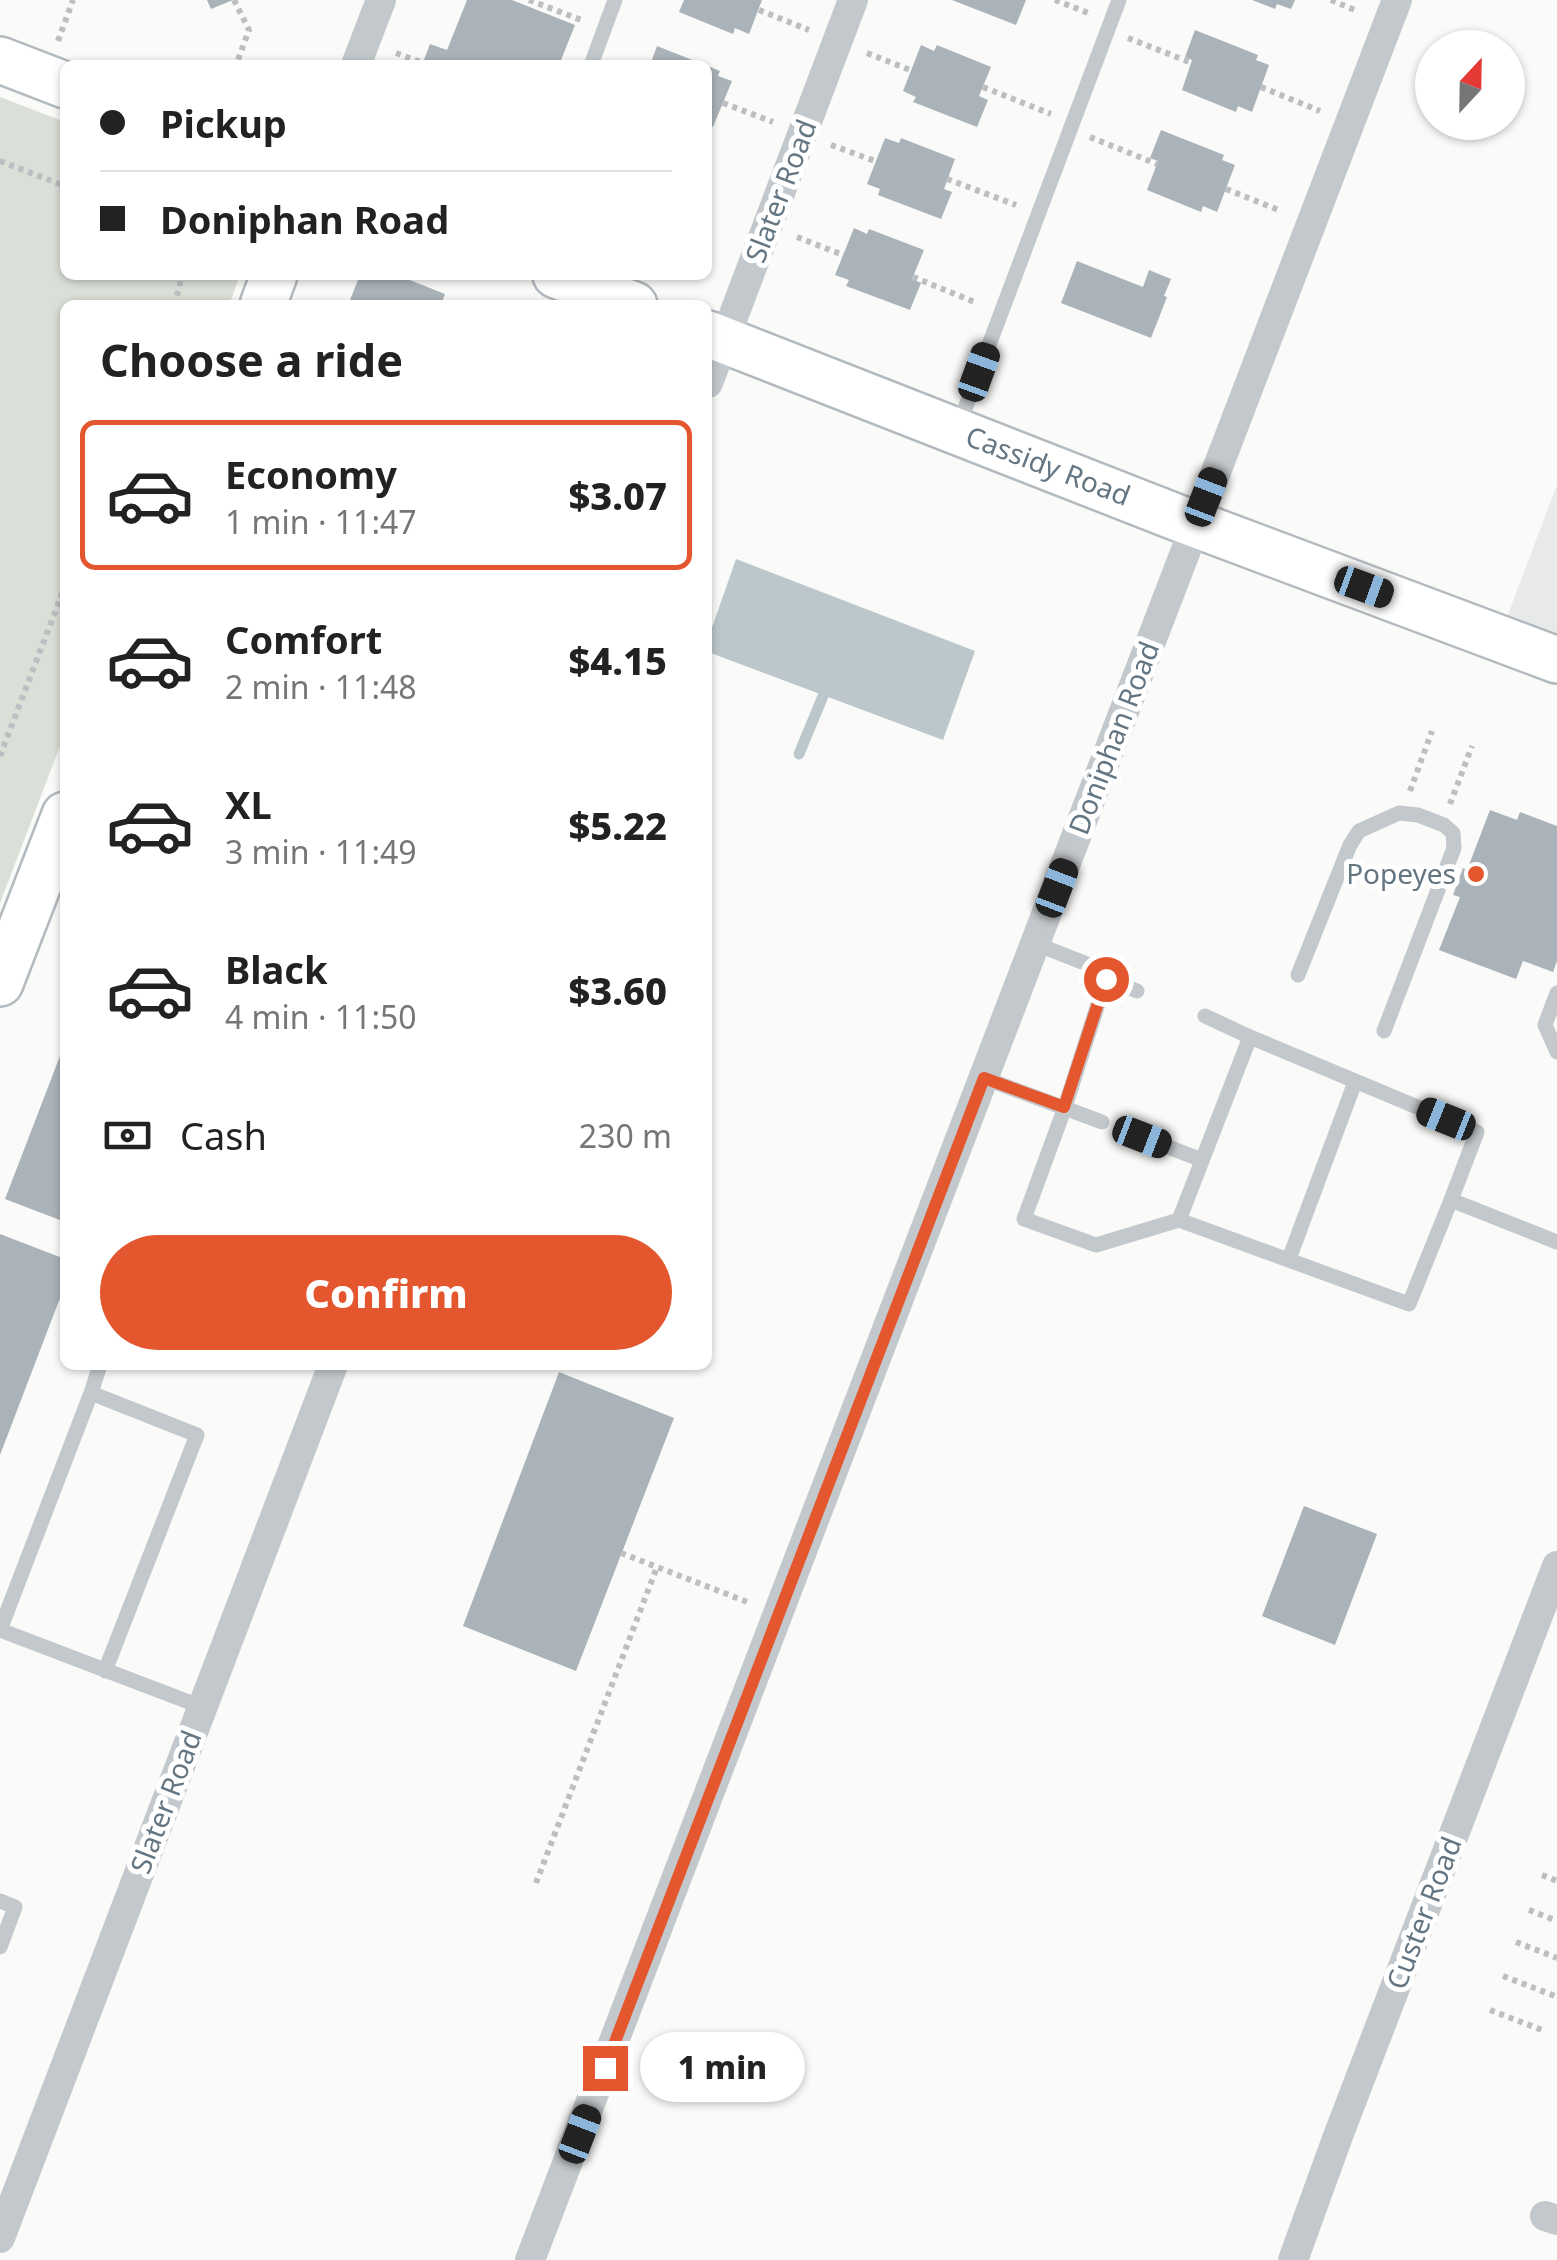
<!DOCTYPE html>
<html lang="en">
<head>
<meta charset="utf-8">
<style>
  body { margin:0; font-family:"Noto Sans",sans-serif; background:#f6f6f6; color:#222; height:100vh; display:flex; flex-direction:column; font-size:38px; white-space:nowrap }
  * { box-sizing:border-box; margin:0 }
  p { font-size:32px; color:#767676 }
  .icon { flex:none; width:55px; height:55px; fill:none; stroke:currentColor; stroke-width:2; stroke-linecap:round; stroke-linejoin:round }
  .map { position:relative; flex:1; overflow:hidden }
  .panel { position:absolute; left:60px; top:300px; width:652px; height:1070px; display:flex; flex-direction:column; background:#fff; border-radius:15px; box-shadow:0 2px 8px #0004 }
  .panel>* { flex:none }
  .banner { position:absolute; left:60px; top:60px; width:652px; height:220px; border-radius:15px; box-shadow:0 2px 8px #0004; display:grid; align-content:center; height:220px; padding:0 40px; background:#fff }
  .needle { width:65px; rotate:22deg }
  .buttons { position:absolute; left:1415px; top:30px; display:grid; gap:20px }
  .buttons a { display:grid; place-items:center; width:110px; height:110px; border-radius:50%; background:#fff; box-shadow:0 2px 8px #0004; font-size:50px }
  .end { position:absolute; width:45px; height:45px; margin:-22px; border:12px solid #e4572e; background:#fff; box-shadow:0 0 0 5px #fff }
  .from { border-radius:50% }
  .bubble { position:absolute; height:70px; border-radius:35px; background:#fff; box-shadow:0 2px 8px #0004; font-size:32px; font-weight:800; line-height:70px; text-align:center }
  .car { position:absolute; width:30px; height:60px; margin:-30px -15px; border-radius:12px; box-shadow:0 0 8px 2px #0007; background:linear-gradient(#222 24%,#8ab4d8 0 40%,#222 0 76%,#8ab4d8 0 86%,#222 0) }
  .banner b { display:flex; align-items:center; gap:35px; height:95px; font-size:38px }
  .banner b+b { border-top:2px solid #e0e0e0 }
  .banner i { width:25px; height:25px; background:#222 }
  ul { padding:0; list-style:none }
  li { display:flex; align-items:center; gap:30px; height:150px; margin:0 20px 15px; padding:0 20px; border:5px solid transparent; border-radius:15px }
  li div { flex:1 }
  li b { display:block; font-size:38px }
  li em { font-style:normal; font-weight:800 }
  li.current { border-color:#e4572e }
  li>.icon { width:90px; height:90px; stroke-width:1.5 }
  h2 { padding:0 40px; font-size:45px; line-height:120px }
  .pay { display:flex; align-items:center; gap:25px; height:110px; padding:0 40px; font-size:38px }
  .pay p { margin-inline-start:auto }
  .button { display:flex; gap:20px; margin-top:auto; padding:20px 40px }
  .button a { flex:1; height:115px; border-radius:60px; background:#e4572e; color:#fff; font-size:40px; font-weight:800; line-height:115px; text-align:center }
  .map>svg:first-child { display:block }
  .built { fill:#e8e9e9 }
  .green { fill:#dadfd7 }
  .water { fill:#bbc7cb }
  .lines { fill:none; stroke-linecap:round; stroke-linejoin:round }
  .stream { stroke:#bbc7cb; stroke-width:11 }
  .building { fill:#aab3b9 }
  .secondary-casing { stroke:#b3babf; stroke-width:50 }
  .path { stroke:#bbbfc2; stroke-width:6; stroke-dasharray:5 5; stroke-linecap:butt }
  .lane { stroke:#c3c8cc; stroke-width:15 }
  .street { stroke:#c3c8cc; stroke-width:30 }
  .secondary { stroke:#fff; stroke-width:45 }
  .route { stroke:#e4572e; stroke-width:12 }
  .poi-dot { fill:#e4572e; stroke:#fff; stroke-width:4 }
  .labels { text-anchor:middle; stroke-width:10; stroke-linejoin:round; paint-order:stroke }
  .street-label { font-size:28px; fill:#657683; stroke:#fff }
  .poi-label { font-size:28px; fill:#657683; stroke:#fff; text-anchor:end }
</style>
</head>
<body>
<div class="map">
<svg width="1557" height="2260" viewBox="0 0 1557 2260">
  <rect width="100%" height="100%" fill="#fafaf8"/>
  <path class="built" d="M1557 485V660L1499 638Z"/>
  <path class="green" d="M0 97 65 122V275H240L229 305H65V733L0 903Z"/>
  <path class="water" d="M736 559 975 651 943 740 708 652V639Z"/>
  <g class="lines">
    <path class="stream" d="M799 754 823 696"/>
  </g>
  <path class="building" d="M207 0H233L211 9Z
    M467 0H512L575 25 559 65H422L430 44 447 50Z
    M684 0H762L749 34 735 28 733 34 679 12Z
    M952 0H1026L1016 25Z
    M1252 0H1295L1291 9 1277 4 1275 9Z
    M1195 30 1258 55 1256 60 1269 65 1252 112 1238 106 1236 112 1182 90 1192 60 1185 57Z
    M921 45 934 51 937 45 991 67 979 96 988 100 977 127 913 102 916 97 903 91Z
    M657 46 705 65H650Z
    M708 66 720 71 718 76 732 81 713 127 708 125Z
    M1161 130 1224 155 1222 160 1235 165 1217 212 1203 206 1201 212 1147 190 1158 161 1150 158Z
    M885 138 899 143 901 138 955 159 944 189 952 192 941 219 878 195 880 189 867 184Z
    M854 228 867 234 869 229 924 250 912 279 921 283 910 310 846 286 849 280 835 275Z
    M1077 261 1143 287 1149 270 1171 279 1164 296 1167 297 1151 338 1061 303Z
    M360 275H397L445 294 441 305H348Z
    M1490 810 1517 820 1520 812 1557 826V961L1553 972 1523 961 1516 979 1439 950 1460 897 1453 895 1463 868 1467 870Z
    M65 1043V1222L5 1199Z
    M0 1234 65 1259V1285L0 1455Z
    M559 1372 674 1418 576 1671 463 1626Z
    M1304 1506 1377 1534 1335 1645 1262 1616Z"/>
  <g class="lines">
    <g class="secondary-casing">
      <path id="secondary" d="M0 60 65 85
        M556 275 634 305
        M263 305 274 275
        M708 334 1173 516 1557 660
        M0 983 65 815"/>
    </g>
    <path class="path" d="M234 0 249 30 236 65
      M529 0 584 21
      M1055 0 1091 14
      M1331 0 1357 11
      M759 10 809 30
      M1128 38 1192 63
      M58 41 73 0
      M396 53 423 63
      M867 53 910 70
      M983 87 1051 114
      M1261 87 1320 111
      M723 103 773 122
      M1090 137 1157 164
      M831 145 875 161
      M0 161 65 186
      M947 179 1016 205
      M1226 189 1281 211
      M797 237 843 255
      M913 277 977 303
      M173 305 180 287V275
      M0 756 65 586
      M1410 791 1432 731
      M1450 804 1472 746
      M621 1553 750 1603
      M1542 1875 1557 1881
      M536 1883 657 1567
      M1529 1910 1557 1921
      M1516 1942 1557 1958
      M1503 1976 1555 1996
      M1490 2010 1542 2030"/>
    <path class="lane" d="M591 65 615 0
      M958 427 1119 0
      M1036 944 1087 964 1106 979 1065 1107 1024 1219 1096 1245 1179 1220 1250 1037 1477 1132 1451 1200 1557 1242
      M1298 975 1350 845 1359 831 1399 813 1418 815 1444 825 1453 833 1454 848 1384 1031
      M1106 979 1137 991
      M1557 993 1545 1025 1557 1052
      M1205 1016 1250 1037
      M984 1078 1102 1122
      M1142 1137 1202 1160
      M1179 1220 1409 1304 1451 1200
      M1289 1259 1355 1082
      M91 1393 197 1435 105 1671
      M0 1630 91 1393 100 1365
      M0 1630 202 1707
      M0 1901 15 1907 0 1947"/>
    <path class="street" d="M356 65 381 0
      M708 383 853 0
      M1545 2216 1557 2220
      M0 2238 333 1365
      M530 2260 1397 0
      M1293 2260 1338 2136 1557 1566"/>
    <use href="#secondary" class="secondary"/>
  </g>
  <g class="lines">
    <path class="route" d="M605 2068 984 1078 1064 1107 1106 979"/>
  </g>
  <circle class="poi-dot" cx="1476" cy="874" r="10"/>
  <g class="labels">
    <g class="street-label">
      <text transform="translate(781 191) rotate(-69)" y="10">Slater Road</text>
      <text transform="translate(1048 466) rotate(21)" y="10">Cassidy Road</text>
      <text transform="translate(1114 738) rotate(-69)" y="10">Doniphan Road</text>
      <text transform="translate(166 1802) rotate(-69)" y="10">Slater Road</text>
      <text transform="translate(1424 1913) rotate(-69)" y="10">Custer Road</text>
    </g>
    <g class="poi-label">
      <text x="1456" y="884">Popeyes</text>
    </g>
  </g>
</svg>
<div class="buttons">
<a><svg class="needle" viewBox="-14 -14 28 28"><path d="M0-13l5 13h-10z" fill="#e53935"/><path d="M0 13l5-13h-10z" fill="#767676"/></svg></a>
</div>
<i class="end from" style="left:1106px;top:979px"></i>
<i class="end" style="left:605px;top:2068px"></i>
<div class="bubble" style="left:640px;top:2032px;width:165px">1 min</div>
<i class="car" style="left:979px;top:372px;rotate:20deg"></i>
<i class="car" style="left:1206px;top:497px;rotate:21deg"></i>
<i class="car" style="left:1364px;top:587px;rotate:110deg"></i>
<i class="car" style="left:1057px;top:888px;rotate:21deg"></i>
<i class="car" style="left:1446px;top:1119px;rotate:292deg"></i>
<i class="car" style="left:1142px;top:1137px;rotate:111deg"></i>
<i class="car" style="left:580px;top:2134px;rotate:21deg"></i>
<div class="banner">
<b><i class="from"></i>Pickup</b>
<b><i></i>Doniphan Road</b>
</div>
<section class="panel">
<h2>Choose a ride</h2>
<ul>
<li class="current"><svg class="icon" aria-label="car" viewBox="0 0 24 24"><path d="M5 17H2v-5l4-1 3-4h7l3 4 3 1v5h-3M9 17h6M6 11h13"/><circle cx="7" cy="17" r="2"/><circle cx="17" cy="17" r="2"/></svg><div><b>Economy</b><p>1 min · 11:47</p></div><em>$3.07</em></li>
<li><svg class="icon" aria-label="car" viewBox="0 0 24 24"><path d="M5 17H2v-5l4-1 3-4h7l3 4 3 1v5h-3M9 17h6M6 11h13"/><circle cx="7" cy="17" r="2"/><circle cx="17" cy="17" r="2"/></svg><div><b>Comfort</b><p>2 min · 11:48</p></div><em>$4.15</em></li>
<li><svg class="icon" aria-label="car" viewBox="0 0 24 24"><path d="M5 17H2v-5l4-1 3-4h7l3 4 3 1v5h-3M9 17h6M6 11h13"/><circle cx="7" cy="17" r="2"/><circle cx="17" cy="17" r="2"/></svg><div><b>XL</b><p>3 min · 11:49</p></div><em>$5.22</em></li>
<li><svg class="icon" aria-label="car" viewBox="0 0 24 24"><path d="M5 17H2v-5l4-1 3-4h7l3 4 3 1v5h-3M9 17h6M6 11h13"/><circle cx="7" cy="17" r="2"/><circle cx="17" cy="17" r="2"/></svg><div><b>Black</b><p>4 min · 11:50</p></div><em>$3.60</em></li>
</ul>
<div class="pay"><svg class="icon" aria-label="cash" viewBox="0 0 24 24"><path d="M3 7h18v10H3z"/><circle cx="12" cy="12" r="2"/></svg>Cash<p>230 m</p></div>
<div class="button"><a>Confirm</a></div>
</section>
</div>
</body>
</html>
